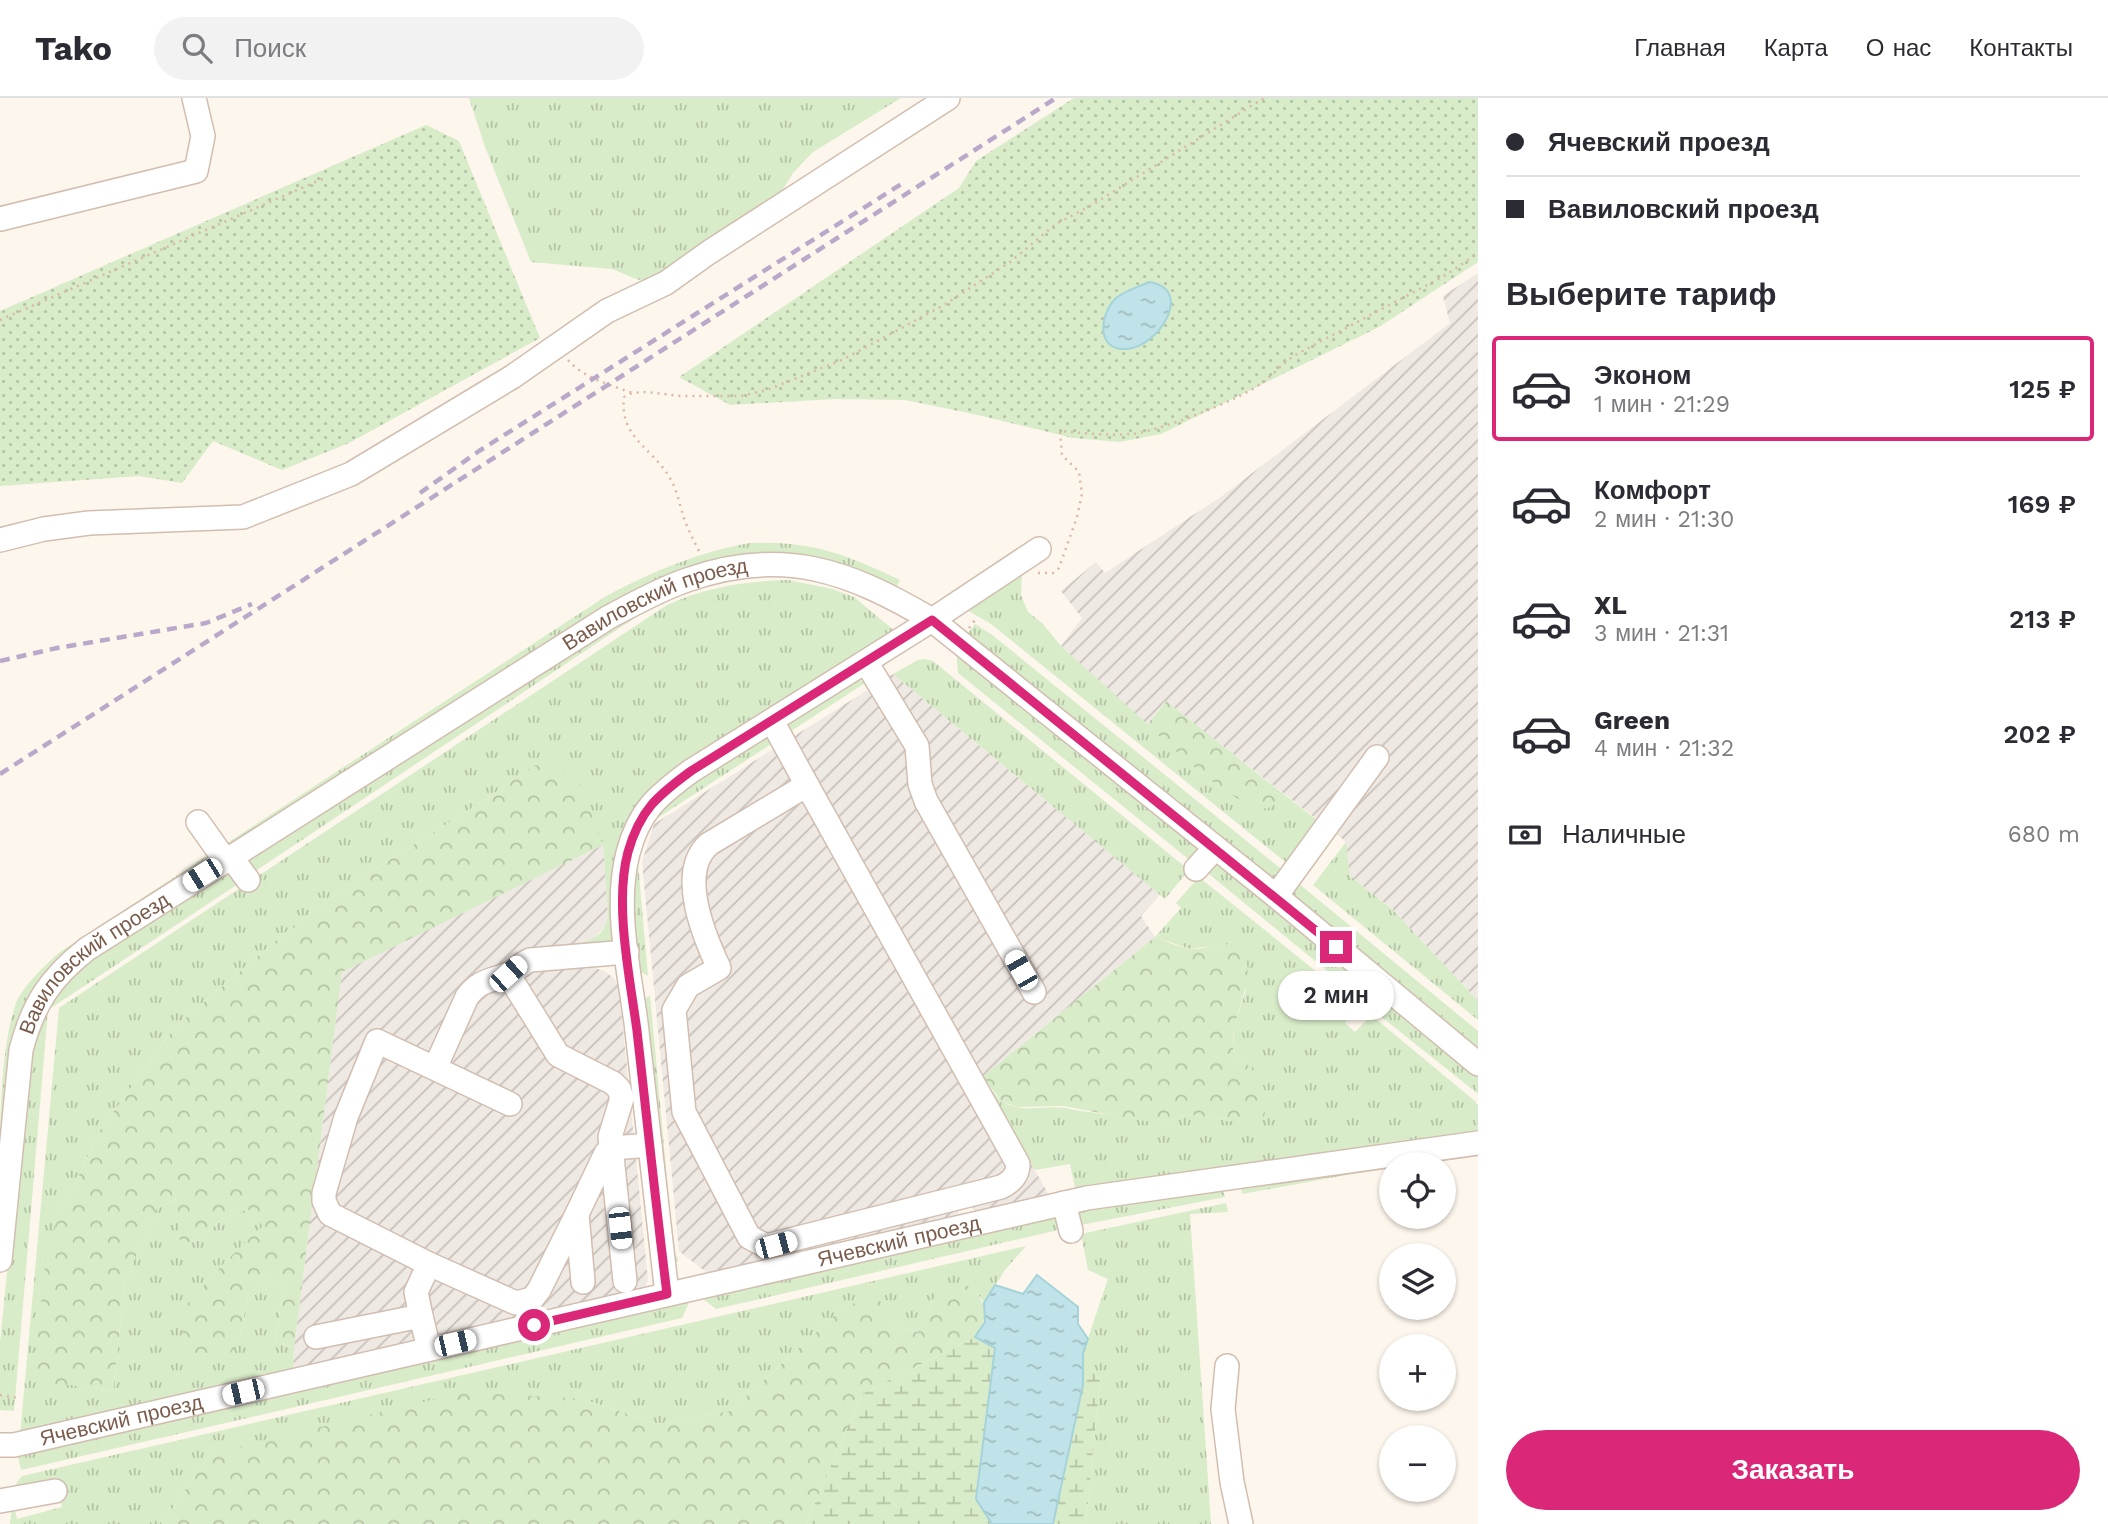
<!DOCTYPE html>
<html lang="ru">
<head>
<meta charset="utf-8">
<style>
  body { margin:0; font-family:"Work Sans",sans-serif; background:#f2f2f3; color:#2b2b33; height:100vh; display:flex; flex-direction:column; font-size:26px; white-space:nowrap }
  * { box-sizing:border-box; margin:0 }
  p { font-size:23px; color:#7c7c81 }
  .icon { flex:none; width:38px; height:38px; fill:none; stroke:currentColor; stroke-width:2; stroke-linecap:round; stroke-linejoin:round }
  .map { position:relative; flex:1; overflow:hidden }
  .details { display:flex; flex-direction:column; background:#fff; width:630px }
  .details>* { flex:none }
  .banner { display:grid; align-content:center; height:154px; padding:0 28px; background:#fff }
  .controls { position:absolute; left:1379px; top:1054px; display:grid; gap:14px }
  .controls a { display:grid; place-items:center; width:77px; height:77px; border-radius:50%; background:#fff; box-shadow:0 2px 5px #0004; font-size:35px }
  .end { position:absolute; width:32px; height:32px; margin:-16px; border:9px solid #db2777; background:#fff; box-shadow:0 0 0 4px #fff }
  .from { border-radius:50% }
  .bubble { position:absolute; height:49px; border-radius:24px; background:#fff; box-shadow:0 2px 5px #0004; font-size:23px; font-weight:600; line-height:49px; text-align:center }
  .car { position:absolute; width:21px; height:42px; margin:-21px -10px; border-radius:9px; box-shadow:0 0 5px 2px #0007; background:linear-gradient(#fff 24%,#345 0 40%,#fff 0 76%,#345 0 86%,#fff 0) }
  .banner b { display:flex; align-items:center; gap:24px; height:66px; font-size:26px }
  .banner b+b { border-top:2px solid #e1e1e2 }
  .banner i { width:18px; height:18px; background:#2b2b33 }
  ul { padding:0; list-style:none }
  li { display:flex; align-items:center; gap:21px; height:105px; margin:0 14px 10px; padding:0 14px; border:4px solid transparent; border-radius:7px }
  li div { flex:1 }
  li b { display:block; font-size:26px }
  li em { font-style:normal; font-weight:600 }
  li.active { border-color:#db2777 }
  li>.icon { width:63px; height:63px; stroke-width:1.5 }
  h2 { padding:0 28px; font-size:32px; line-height:84px }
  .pay { display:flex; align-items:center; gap:18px; height:77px; padding:0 28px; font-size:26px }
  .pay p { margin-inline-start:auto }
  .primary-button { display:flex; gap:14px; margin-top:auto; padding:14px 28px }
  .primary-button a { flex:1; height:80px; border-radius:42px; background:#db2777; color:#fff; font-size:28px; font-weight:600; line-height:80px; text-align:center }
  header { display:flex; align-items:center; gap:42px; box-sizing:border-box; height:98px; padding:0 35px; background:#fff; border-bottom:2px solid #e1e1e2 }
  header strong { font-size:33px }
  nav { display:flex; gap:38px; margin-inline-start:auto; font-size:24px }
  .search { width:490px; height:63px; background:#f2f2f3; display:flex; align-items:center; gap:18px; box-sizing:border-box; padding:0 24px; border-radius:38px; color:#7c7c81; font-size:26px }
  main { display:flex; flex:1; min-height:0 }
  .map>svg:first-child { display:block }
  .industrial { fill:url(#industrial-furrows) }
  .grass { fill:url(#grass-tufts) }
  .forest { fill:url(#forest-crowns) }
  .wetland { fill:url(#wetland-marsh) }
  .garden { fill:url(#garden-dots) }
  .water { fill:url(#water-ripples); stroke:#a5d3da; stroke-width:2 }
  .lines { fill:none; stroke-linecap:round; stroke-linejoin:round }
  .minor-casing { stroke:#d1beb0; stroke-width:26 }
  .path { stroke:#d9b8a5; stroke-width:2.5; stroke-dasharray:2 5; stroke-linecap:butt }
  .minor { stroke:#fff; stroke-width:23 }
  .rail { stroke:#b9a8c9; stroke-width:4.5; stroke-dasharray:10 7; stroke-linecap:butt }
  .route { stroke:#db2777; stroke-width:9 }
  .labels { text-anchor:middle; stroke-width:5; stroke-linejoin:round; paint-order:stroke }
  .street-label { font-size:21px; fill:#7a5c4d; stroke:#fffaf3 }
</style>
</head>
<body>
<header>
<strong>Tako</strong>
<div class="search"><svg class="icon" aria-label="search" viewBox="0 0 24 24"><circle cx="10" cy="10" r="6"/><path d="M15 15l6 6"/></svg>Поиск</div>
<nav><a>Главная</a><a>Карта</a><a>О нас</a><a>Контакты</a></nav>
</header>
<main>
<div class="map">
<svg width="1478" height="1426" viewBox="0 0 1478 1426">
  <defs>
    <pattern id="industrial-furrows" width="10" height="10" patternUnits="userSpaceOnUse" patternTransform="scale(1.75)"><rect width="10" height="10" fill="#efe9e4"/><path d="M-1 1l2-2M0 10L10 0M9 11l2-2" fill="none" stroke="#c7c0bb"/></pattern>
    <pattern id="grass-tufts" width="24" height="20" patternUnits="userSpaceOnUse" patternTransform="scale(1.75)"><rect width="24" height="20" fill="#d8ecc9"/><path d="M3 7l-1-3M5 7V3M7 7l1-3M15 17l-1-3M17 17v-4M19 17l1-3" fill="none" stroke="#b4c2a5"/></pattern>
    <pattern id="forest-crowns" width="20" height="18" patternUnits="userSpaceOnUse" patternTransform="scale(1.75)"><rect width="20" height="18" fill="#d8ecc9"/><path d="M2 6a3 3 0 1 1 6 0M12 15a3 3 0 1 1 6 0" fill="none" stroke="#b4c2a5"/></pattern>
    <pattern id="wetland-marsh" width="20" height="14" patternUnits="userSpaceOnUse" patternTransform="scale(1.75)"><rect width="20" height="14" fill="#d8ecc9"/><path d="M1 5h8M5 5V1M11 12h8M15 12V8" fill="none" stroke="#b4c2a5"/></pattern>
    <pattern id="garden-dots" width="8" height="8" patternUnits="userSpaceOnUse" patternTransform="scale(1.75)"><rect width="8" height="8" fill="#d8ecc9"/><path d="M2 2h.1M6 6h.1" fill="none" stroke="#b4c2a5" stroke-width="1.8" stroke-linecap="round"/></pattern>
    <pattern id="water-ripples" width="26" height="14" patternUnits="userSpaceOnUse" patternTransform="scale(1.75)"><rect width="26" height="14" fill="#bfe3e8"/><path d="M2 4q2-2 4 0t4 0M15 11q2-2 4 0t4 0" fill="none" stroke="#a0bbbe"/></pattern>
  </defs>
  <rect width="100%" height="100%" fill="#fdf6ec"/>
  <path class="industrial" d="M1478 175V903L1393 812 1350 778 1345 743 1165 603 1147 627 1061 548 1082 520 1061 493 1096 464 1105 475 1222 398 1450 225 1443 198Z
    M893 576 1160 797 1141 818 1155 839 982 979 1049 1097 974 1113 972 1106 957 1109 959 1116 710 1177 679 1153 642 764 654 726Z
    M603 747 608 816 606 827 593 841 583 844 595 870 604 873 614 880 619 890 648 1182 645 1190 638 1195 293 1273 294 1250 342 873Z"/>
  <path class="grass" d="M469 0H901L813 54 793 75 782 93 757 119 650 184C636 183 626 176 612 171L531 164 485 49Z
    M750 445C812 443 845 456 900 482L896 491C872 481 849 469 824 462 790 452 756 456 721 462L227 752 224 747 608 497C654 473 699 454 750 445Z
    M1022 474 1021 497 1028 514 1042 525 1061 548 1203 676 1267 710 1286 698 1322 726 1289 767 991 526 965 511Z
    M788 482 833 491 854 499 896 534 656 689 615 841 611 844 583 849V844C599 840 606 832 608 816L603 747 535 667 483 703 347 789 293 828 175 929 99 1034 57 1124 45 1287H72L113 1293 125 1184 156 1110 177 1101 180 1144 198 1143 222 1121 248 1111 264 1128 226 1163 179 1216 239 1243 248 1198 266 1181 283 1186 276 1243 294 1250 293 1273 20 1337 59 910 667 507C706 489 746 483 788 482Z
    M666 499 251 776 246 760 612 525Z
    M975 526 991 536 1285 774 1272 784 966 538Z
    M956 551 1198 748 1199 751 1192 764 958 575Z
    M925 561 933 563 1189 772 1165 801 893 576 918 562Z
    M856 580 865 585 653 723 682 693Z
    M1346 744 1350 778 1393 812 1478 903V922L1313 787Z
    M637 754 648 878 637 872 631 803Z
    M211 755 215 762 45 878 0 1074C0 1022 0 949 17 902 28 883 43 869 60 854Z
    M1213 762 1370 887 1369 896 1364 903 1204 772Z
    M231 773 241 784 48 912 14 1313 0 1312V1245L26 985 38 930 58 894 87 863 226 774Z
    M1199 779 1359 908 1345 925 1355 934 1371 917 1475 1003 1478 1008V1034L1076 1094 1070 1066 1035 1072 982 979C988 987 996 999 1004 1004 1023 1017 1053 1004 1074 1012L1166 1024 1188 1016 1229 1023 1252 972 1233 952 1234 929 1246 892 1225 846 1190 851 1155 839 1181 810 1176 805Z
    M1298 785 1478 933V955L1293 802 1292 793Z
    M650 897 674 1156 678 1160V1163L672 1164 644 902Z
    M1382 904H1391L1478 978V996L1374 913Z
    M1391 1066V1069L1242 1096 1241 1086Z
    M1222 1088 1225 1099 1076 1128 1075 1114 1079 1111Z
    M1226 1105 1228 1114 1190 1116 1211 1426H1086L1100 1283 1083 1255 1108 1181 1088 1172 1081 1136Z
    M1044 1118 1058 1119 1063 1131 716 1211 698 1197Z
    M1026 1148 1005 1172 984 1205 973 1189 933 1201 918 1234 893 1228 846 1207 730 1313 657 1326 583 1301 210 1356 162 1426H10L12 1407H14L17 1421 62 1409 60 1397 13 1390 22 1378Z
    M692 1198 682 1220 21 1372 17 1355Z"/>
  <path class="forest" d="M1166 603 1286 698C1281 701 1274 708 1268 710 1244 718 1166 644 1147 627Z
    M535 667 576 674 603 747 342 874 294 1250 276 1243 283 1186 266 1181 248 1198 239 1243 225 1263 189 1262 178 1216 226 1163 263 1128 248 1111 222 1121 198 1143 180 1145 176 1101 156 1111 125 1184 113 1293 72 1287H45L35 1268 46 1156 57 1124 99 1034 175 929 293 828 347 789 483 703Z
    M1155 839C1166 843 1180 850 1191 851 1202 852 1213 846 1224 846 1268 849 1238 909 1234 930 1233 937 1233 945 1233 952 1252 972 1276 990 1263 1020L1252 1023H1229L1188 1016 1166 1024 1144 1023 1063 1008 1017 1009 1003 1004 982 979Z
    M952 1185 973 1189C987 1210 990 1217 975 1239L862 1296 806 1426H162L210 1356 464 1294 583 1301 657 1326 730 1313 846 1207 879 1201 893 1228 918 1234 933 1201Z"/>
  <path class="wetland" d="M975 1239 995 1250 976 1401 992 1426H806L862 1296Z
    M1083 1255 1100 1283 1086 1426H1053L1083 1287Z"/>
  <path class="garden" d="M1074 0H1478V164L1379 229 1161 336 1119 344 1073 340 978 317 905 302 835 301 730 307 679 279 959 90 976 63Z
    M426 27 459 43 540 240 349 345 282 372 213 343 182 385 139 378 0 388V213Z"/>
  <path class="water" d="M1149 184C1196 191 1157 250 1127 251 1096 253 1099 218 1115 201 1123 193 1139 189 1149 184Z
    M1037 1177 1078 1209V1226L1088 1241 1083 1255V1287L1053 1426H992L976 1401 995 1250 975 1239 985 1224 984 1205 995 1187 1023 1196Z"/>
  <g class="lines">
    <g class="minor-casing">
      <g id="minor">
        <path d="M0 121 196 73 203 38 194 0"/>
        <path d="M0 442 44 431 89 425 243 419 351 376 512 279 607 213 666 185 708 155 948 0"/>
        <path d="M866 564 917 648 920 686 926 703 1034 894"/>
        <path d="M772 623 807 687"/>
        <path d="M807 687 1018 1066C1018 1078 1011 1084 1001 1089L766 1148 749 1139 684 1014 674 912 688 888 719 870C704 838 677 774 709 746Z"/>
        <path d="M198 724 225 762"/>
        <path d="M231 759 248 782"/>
        <path d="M1196 771 1215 750"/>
        <path d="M1276 798 1377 659"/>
        <path d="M508 876 558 957 613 985 619 991 622 1000 610 1039 625 1183"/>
        <path d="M435 970 467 899C479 883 489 883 506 877 515 874 521 866 530 862L627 854"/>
        <path d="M510 1006 377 943 346 1019 324 1095V1103L330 1116 429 1166 516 1205 532 1201 539 1192 577 1116"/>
        <path d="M1064 1105 1071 1133"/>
        <path id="s1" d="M0 1162 21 952C33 906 50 880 87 851L609 519C634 506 660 491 687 482 783 448 849 473 932 522L1276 798 1478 966"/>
        <path d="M583 1184 577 1116 606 1055 613 1050 650 1047"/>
        <path d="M667 1196C657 1106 646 1016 636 925 629 871 614 809 628 755 639 713 657 698 691 673L932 522 1039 451"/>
        <path d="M421 1218 416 1194 429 1166"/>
        <path d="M316 1239 421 1218 429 1251"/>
        <path d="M1227 1268 1223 1311 1232 1384 1241 1426"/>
        <path id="s2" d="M0 1347H14L1087 1100 1478 1045"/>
        <path d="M0 1403 55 1393"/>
      </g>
    </g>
    <path class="path" d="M0 222 327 79
      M568 262C585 281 609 286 632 295
      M699 453C694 443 689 434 685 423 680 410 678 394 671 382 654 350 619 341 624 299L632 295 646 294 681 298H741L767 292 844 261 944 207 1010 164 1056 126 1092 107 1264 0
      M1038 475H1053L1059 470 1077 419 1082 396 1079 374 1062 357 1060 333C1083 335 1107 338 1130 336 1156 335 1241 301 1262 285 1274 276 1283 265 1295 257L1446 177 1478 155
      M969 530 975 522
      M0 1297 18 1300"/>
    <use href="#minor" class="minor"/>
    <path class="rail" d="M420 395 479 353 903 85
      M0 563 57 550 206 525 252 506
      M0 676 1056 0"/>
  </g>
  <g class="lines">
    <path class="route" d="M534 1227 667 1196C656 1109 647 1021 637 933 630 880 614 806 628 754 640 712 657 698 691 673L932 522 1336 849"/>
  </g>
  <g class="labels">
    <g class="street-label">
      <text dy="7" stroke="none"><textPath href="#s1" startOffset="1001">Вавиловский проезд</textPath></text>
      <text dy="7" stroke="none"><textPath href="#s1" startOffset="329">Вавиловский проезд</textPath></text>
      <text dy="7" stroke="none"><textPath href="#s2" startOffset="922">Ячевский проезд</textPath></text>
      <text dy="7" stroke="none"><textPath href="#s2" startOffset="124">Ячевский проезд</textPath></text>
    </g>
  </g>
</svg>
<div class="controls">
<a><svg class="icon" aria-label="locate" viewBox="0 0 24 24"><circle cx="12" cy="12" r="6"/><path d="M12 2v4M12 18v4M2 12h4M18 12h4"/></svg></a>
<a><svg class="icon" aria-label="layers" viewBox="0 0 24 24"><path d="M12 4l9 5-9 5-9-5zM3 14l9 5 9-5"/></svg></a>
<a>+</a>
<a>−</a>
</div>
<i class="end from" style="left:534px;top:1227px"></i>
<i class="end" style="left:1336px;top:849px"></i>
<div class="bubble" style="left:1278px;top:873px;width:116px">2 мин</div>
<i class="car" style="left:202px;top:777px;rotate:238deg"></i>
<i class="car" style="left:1021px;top:872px;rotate:330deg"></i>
<i class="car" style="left:508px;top:876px;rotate:48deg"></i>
<i class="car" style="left:620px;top:1130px;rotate:174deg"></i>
<i class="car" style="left:776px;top:1147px;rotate:75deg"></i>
<i class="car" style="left:455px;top:1245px;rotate:77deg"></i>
<i class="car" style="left:243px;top:1294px;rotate:257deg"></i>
</div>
<section class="details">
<div class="banner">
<b><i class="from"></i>Ячевский проезд</b>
<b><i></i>Вавиловский проезд</b>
</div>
<h2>Выберите тариф</h2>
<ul>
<li class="active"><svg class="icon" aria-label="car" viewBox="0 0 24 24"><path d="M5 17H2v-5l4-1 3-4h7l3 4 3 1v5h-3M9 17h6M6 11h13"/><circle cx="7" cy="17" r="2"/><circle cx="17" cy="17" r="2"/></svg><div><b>Эконом</b><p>1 мин · 21:29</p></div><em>125 ₽</em></li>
<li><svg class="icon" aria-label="car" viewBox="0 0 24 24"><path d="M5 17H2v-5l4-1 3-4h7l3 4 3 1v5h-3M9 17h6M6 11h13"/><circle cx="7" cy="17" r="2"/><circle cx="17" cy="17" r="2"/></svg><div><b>Комфорт</b><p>2 мин · 21:30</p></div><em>169 ₽</em></li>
<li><svg class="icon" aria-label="car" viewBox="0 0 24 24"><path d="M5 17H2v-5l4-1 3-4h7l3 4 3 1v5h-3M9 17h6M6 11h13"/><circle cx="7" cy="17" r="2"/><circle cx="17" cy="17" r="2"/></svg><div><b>XL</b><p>3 мин · 21:31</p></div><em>213 ₽</em></li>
<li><svg class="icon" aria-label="car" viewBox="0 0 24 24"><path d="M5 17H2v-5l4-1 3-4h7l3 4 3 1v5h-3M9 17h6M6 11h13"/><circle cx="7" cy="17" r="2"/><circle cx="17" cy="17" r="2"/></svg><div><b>Green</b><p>4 мин · 21:32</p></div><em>202 ₽</em></li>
</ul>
<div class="pay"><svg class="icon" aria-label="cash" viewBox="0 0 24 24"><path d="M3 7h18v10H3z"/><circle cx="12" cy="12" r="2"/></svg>Наличные<p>680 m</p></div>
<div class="primary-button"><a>Заказать</a></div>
</section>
</main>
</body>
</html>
